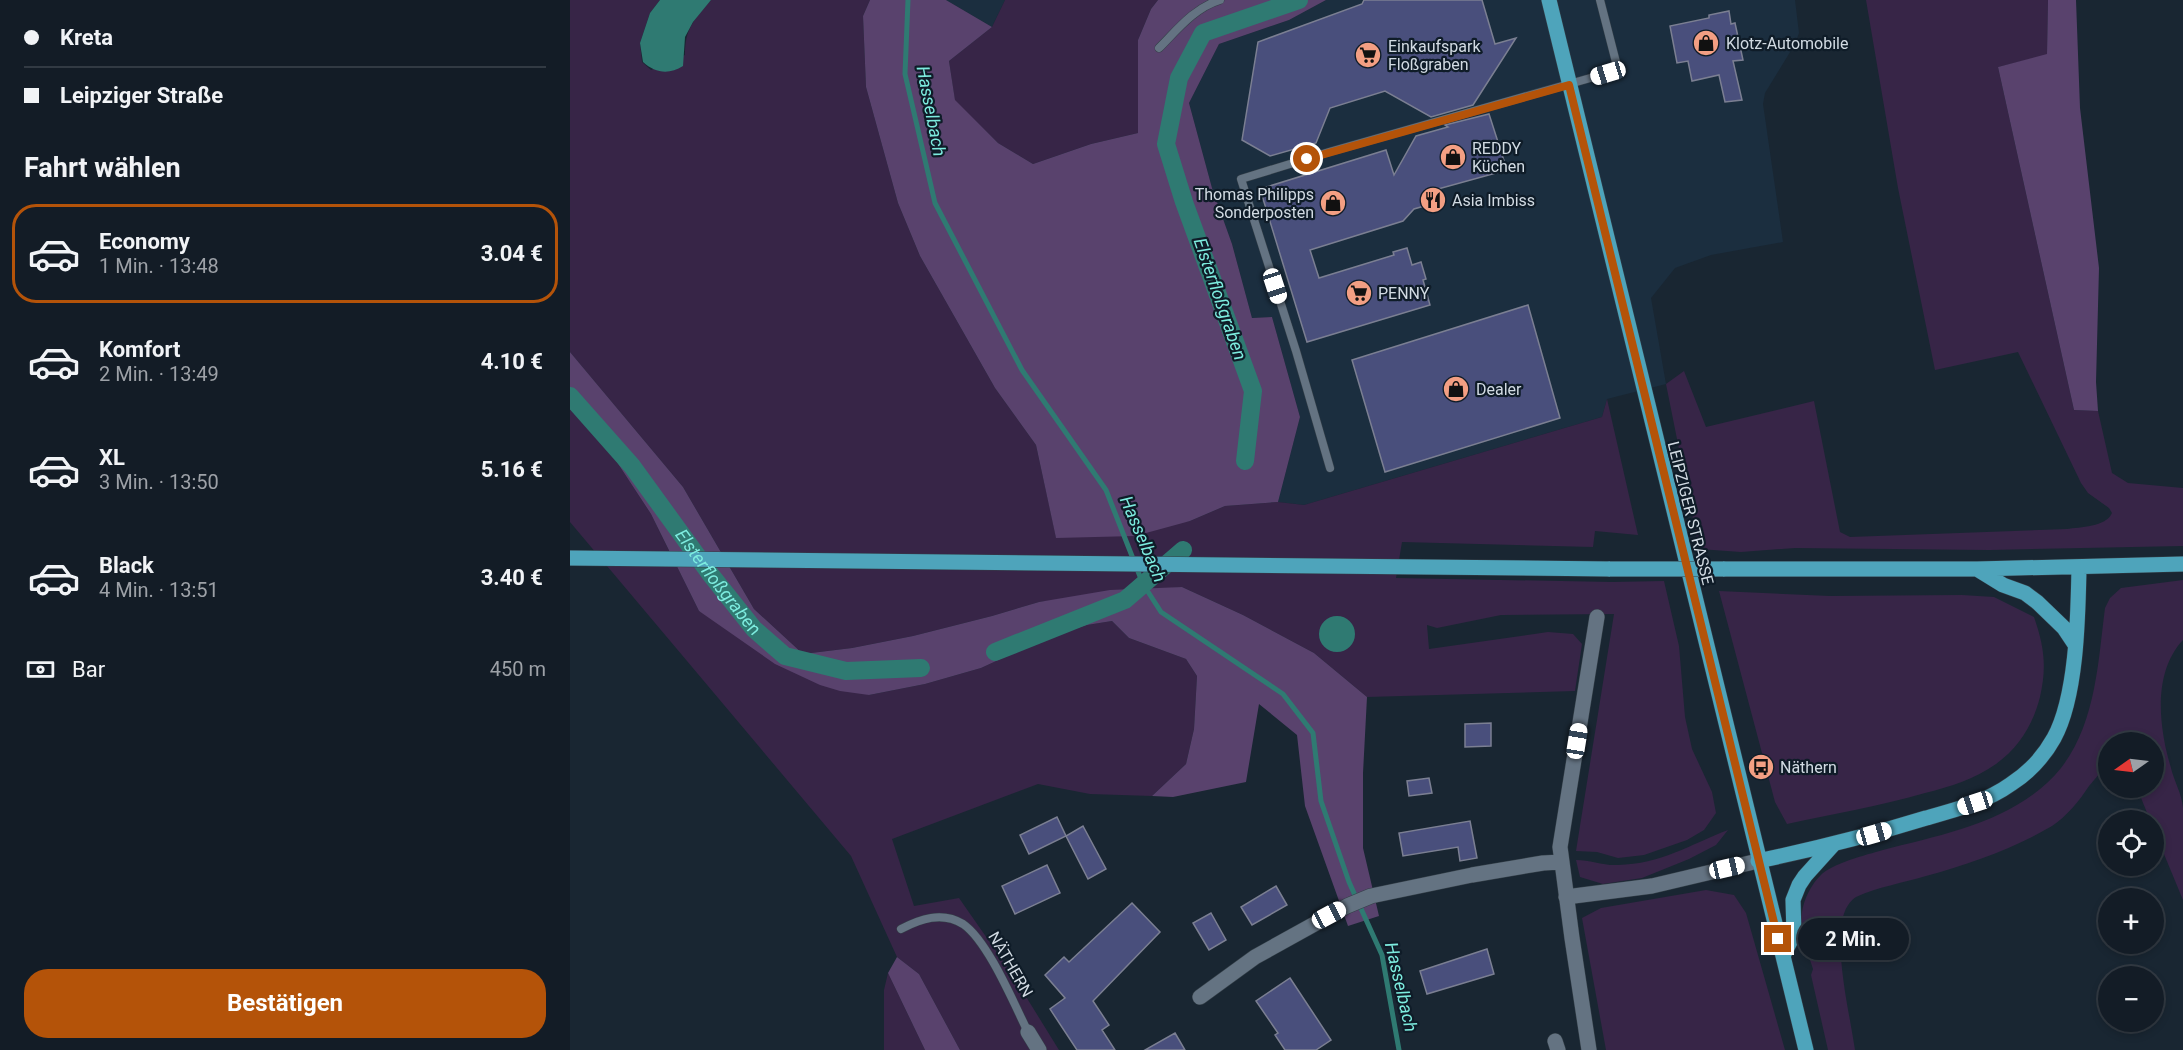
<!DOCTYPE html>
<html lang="de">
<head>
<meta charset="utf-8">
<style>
  body { margin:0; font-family:Roboto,sans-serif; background:#202932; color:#f1f3f6; height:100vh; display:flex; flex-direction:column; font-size:22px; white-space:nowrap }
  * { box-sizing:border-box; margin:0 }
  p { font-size:20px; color:#9da1a7 }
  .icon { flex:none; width:33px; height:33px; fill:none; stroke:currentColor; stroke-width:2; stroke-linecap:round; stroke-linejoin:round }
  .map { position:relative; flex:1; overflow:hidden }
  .details { display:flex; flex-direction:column; background:#131c26; width:570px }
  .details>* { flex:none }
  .hud { display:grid; align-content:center; height:132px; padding:0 24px; background:#131c26 }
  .needle { width:39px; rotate:256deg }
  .controls { position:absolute; left:1528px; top:732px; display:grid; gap:12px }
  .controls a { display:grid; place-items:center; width:66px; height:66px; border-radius:50%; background:#131c26; box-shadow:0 3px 9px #0003,0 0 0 2px #323a43; font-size:30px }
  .end { position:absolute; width:27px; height:27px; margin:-14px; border:8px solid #b45309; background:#fff; box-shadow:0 0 0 3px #fff }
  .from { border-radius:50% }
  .bubble { position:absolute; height:42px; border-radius:21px; background:#131c26; box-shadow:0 3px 9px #0003,0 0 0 2px #323a43; font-size:20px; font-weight:700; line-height:42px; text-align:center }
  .car { position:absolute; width:18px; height:36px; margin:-18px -9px; border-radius:8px; box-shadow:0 0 4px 2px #0007; background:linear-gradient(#fff 24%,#345 0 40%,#fff 0 76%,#345 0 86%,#fff 0) }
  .hud b { display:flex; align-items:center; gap:21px; height:57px; font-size:22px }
  .hud b+b { border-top:2px solid #323a43 }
  .hud i { width:15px; height:15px; background:#f1f3f6 }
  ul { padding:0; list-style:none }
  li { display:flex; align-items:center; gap:18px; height:99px; margin:0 12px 9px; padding:0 12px; border:3px solid transparent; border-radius:24px }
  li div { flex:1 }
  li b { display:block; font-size:22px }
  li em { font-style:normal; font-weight:700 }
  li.current { border-color:#b45309 }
  li>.icon { width:54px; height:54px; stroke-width:1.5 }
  h2 { padding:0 24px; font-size:27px; line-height:72px }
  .pay { display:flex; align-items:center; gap:15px; height:66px; padding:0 24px; font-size:22px }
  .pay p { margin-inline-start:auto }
  .action { display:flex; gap:12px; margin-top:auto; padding:12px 24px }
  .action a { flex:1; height:69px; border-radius:24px; background:#b45309; color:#fff; font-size:24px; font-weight:700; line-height:69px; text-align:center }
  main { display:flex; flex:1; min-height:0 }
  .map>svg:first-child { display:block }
  .built { fill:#1b2e3f }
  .green { fill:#372547 }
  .forest { fill:#59426d }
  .water { fill:#2f7a72 }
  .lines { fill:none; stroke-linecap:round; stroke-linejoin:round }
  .stream { stroke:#2f7a72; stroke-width:5 }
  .canal { stroke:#2f7a72; stroke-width:18 }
  .building { fill:#494f7c; stroke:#7b7f92; stroke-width:1.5 }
  .service-casing { stroke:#354049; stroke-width:9 }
  .minor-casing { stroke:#354049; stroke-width:16 }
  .primary-casing { stroke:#354049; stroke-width:16 }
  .service { stroke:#647382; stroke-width:8 }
  .minor { stroke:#647382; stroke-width:15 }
  .primary { stroke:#4ea4bb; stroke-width:15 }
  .primary-bridge-casing { stroke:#354049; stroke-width:16; stroke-linecap:butt }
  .primary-bridge { stroke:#4ea4bb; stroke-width:15 }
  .route { stroke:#b45309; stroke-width:8 }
  .labels { text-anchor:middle; stroke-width:4.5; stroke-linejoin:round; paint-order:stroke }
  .poi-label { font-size:16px; fill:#d2dbe3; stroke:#0f1c28; text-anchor:start }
  .street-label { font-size:16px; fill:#d2dbe3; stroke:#0f1c28 }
  .water-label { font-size:18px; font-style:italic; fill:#7decdf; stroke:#0f1c28 }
</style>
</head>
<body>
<main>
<section class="details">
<div class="hud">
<b><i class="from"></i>Kreta</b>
<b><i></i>Leipziger Straße</b>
</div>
<h2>Fahrt wählen</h2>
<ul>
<li class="current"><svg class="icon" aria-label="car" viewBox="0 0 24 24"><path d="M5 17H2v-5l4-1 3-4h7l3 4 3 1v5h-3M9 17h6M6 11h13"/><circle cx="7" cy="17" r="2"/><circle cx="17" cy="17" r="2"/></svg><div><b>Economy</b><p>1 Min. · 13:48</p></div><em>3.04 €</em></li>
<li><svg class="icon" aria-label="car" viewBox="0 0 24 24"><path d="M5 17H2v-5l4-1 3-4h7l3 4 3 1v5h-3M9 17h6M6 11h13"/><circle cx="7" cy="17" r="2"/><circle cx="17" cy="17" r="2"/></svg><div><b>Komfort</b><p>2 Min. · 13:49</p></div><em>4.10 €</em></li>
<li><svg class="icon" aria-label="car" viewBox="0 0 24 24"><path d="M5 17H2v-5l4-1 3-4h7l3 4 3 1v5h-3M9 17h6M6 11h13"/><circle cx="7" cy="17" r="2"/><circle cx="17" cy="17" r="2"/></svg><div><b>XL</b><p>3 Min. · 13:50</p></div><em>5.16 €</em></li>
<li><svg class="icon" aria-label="car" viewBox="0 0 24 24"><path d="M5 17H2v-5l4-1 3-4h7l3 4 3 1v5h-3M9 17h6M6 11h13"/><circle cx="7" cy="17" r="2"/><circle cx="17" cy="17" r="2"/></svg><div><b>Black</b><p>4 Min. · 13:51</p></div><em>3.40 €</em></li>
</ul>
<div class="pay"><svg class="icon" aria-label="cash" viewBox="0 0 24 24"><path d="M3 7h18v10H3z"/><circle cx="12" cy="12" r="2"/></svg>Bar<p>450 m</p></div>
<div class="action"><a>Bestätigen</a></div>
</section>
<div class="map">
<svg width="1613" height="1050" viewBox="0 0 1613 1050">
  <rect width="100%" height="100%" fill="#192632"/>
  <path class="built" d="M376 0H435L422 27Z
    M756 0H1225L1229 33 1225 44 1195 93 1193 104 1213 242 1141 255 1105 268 1081 298 1096 384 1037 399 1032 417 734 505 708 502 730 417 702 317 682 318 662 244 642 188 619 103 649 44 719 20Z"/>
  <path class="green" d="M0 0H90L80 13 70 43 72 62 81 70 115 55C115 28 124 20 141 0H300L293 16 296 87 328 203 350 256 425 388 466 445 486 537 620 521 655 506 708 502 734 505 1032 417 1037 399 1068 535 1025 531 1023 547 832 542 826 578 1042 582 1094 581 1109 646 1115 717 1122 749 1142 792 1146 813 1134 830 1117 840 1074 855 1048 858 1027 852 1006 851 1044 614 931 615 867 628 857 625 859 649 978 632 1003 634 1012 644 1005 691 797 697 744 653 673 615 612 587 469 602 422 616 343 636 282 648 233 654 184 609 113 487 0 352Z
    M435 0H588L581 9 568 40V133L521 144 463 164 428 143 385 101 379 61 422 27Z
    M1296 0H1478L1477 55 1428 67 1504 410 1528 411 1542 473 1558 483 1613 488V546L1419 550 1225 548 1171 552 1129 549 1096 384 1114 371 1136 427 1244 401 1270 532 1280 537 1497 529C1510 527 1536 527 1542 513L1539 508 1518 493 1511 483 1448 352 1365 370 1328 188Z
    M0 409 37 447 81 514 129 611 299 695 355 684 411 668 476 638 517 625 542 621 559 638 616 659 627 676 624 729 616 764 582 796 520 794 468 784 322 839 344 906 389 898 442 974 489 1050H390L349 974 327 957 281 856 0 522Z
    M1613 580V640C1582 673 1589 728 1601 768 1604 781 1612 794 1613 808 1613 838 1613 870 1613 900L1584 830V820H1580L1567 788H1584V742H1539C1539 763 1532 771 1519 786 1510 800 1496 817 1482 826 1443 849 1399 864 1356 876 1333 883 1307 887 1286 897 1281 900 1277 906 1275 911 1262 942 1280 1015 1285 1050H1258L1241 975 1243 969C1238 952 1228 930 1232 912 1234 899 1241 885 1250 876 1262 863 1296 855 1313 850 1375 834 1448 821 1491 768 1526 723 1528 662 1535 608L1540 598 1551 588Z
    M1149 591 1260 596 1392 595 1424 597 1464 617C1474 646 1477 666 1470 697 1463 724 1450 747 1426 764 1405 779 1379 787 1355 793 1309 806 1263 814 1217 824L1205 802Z
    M1158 830 1146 845 1119 859 1072 878 1033 884 1010 877 1006 860C1020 860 1034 866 1048 865 1091 864 1119 845 1158 830Z
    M1136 890 1164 895 1176 913 1215 1050H1036L1012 918 1031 908Z
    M318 973 355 1050H314V990Z"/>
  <path class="forest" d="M300 0H376L422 27 379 61 385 100 428 143 463 164 521 144 568 133V40L581 9 588 0H756L719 20 649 44 619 103 642 188 662 244 682 318 702 317 730 417 708 502 655 506 620 521 565 536 486 538 466 445 425 388 350 256 328 203 296 87 293 16Z
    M1478 0H1506L1510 108 1529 268 1526 382 1528 411 1504 410 1428 67 1477 54Z
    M0 352 113 487 184 609 233 654 282 648 343 636 422 616 469 602 540 590 612 587 673 615 744 653 797 697 793 773V848L809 916 778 926 735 806 727 735 689 704 676 782 603 797 582 796 616 764 624 729 627 676 616 659 559 638 542 621 517 625 476 638 411 668 355 684 299 695 270 691 250 685 205 664 129 611 81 514 37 447 0 409Z
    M327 957 349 974 390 1050H355L318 973Z"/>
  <path class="water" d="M90 0H141L123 22 115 37 113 66C99 75 85 73 73 62L70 43 80 13Z
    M749 634a18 18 0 1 1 36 0a18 18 0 1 1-36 0Z"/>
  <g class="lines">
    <path class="stream" d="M338 0 335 74 365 203 452 370 536 490 573 584 591 612 713 694 743 733 751 801 779 882 812 955 829 1050"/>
    <g class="canal">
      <path id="s1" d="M0 396 62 466 141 575 184 629 215 656 276 671 351 668"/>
      <path d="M675 461 683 391 614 202 596 144 609 78 633 33 729 0"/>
      <path d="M425 652 555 600 613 550"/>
    </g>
  </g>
  <path class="building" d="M794 0H912L925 44 946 38 903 105 861 117 815 91 760 108 746 143 700 156 672 140 688 42 792 4Z
    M1159 11 1161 24 1165 23 1173 60 1163 61 1172 100 1155 102 1149 75 1122 81 1118 61 1107 63 1100 26 1139 18V15Z
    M919 114 937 170 868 189 872 201 844 209 833 221 740 250 749 278 824 255 823 252 837 248 842 265 851 262 856 279 853 280 860 305 737 342 690 189 816 150 824 175 846 136 878 127 875 125Z
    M958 305 990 418 815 472 782 360Z
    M921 723V746L895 747V724Z
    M859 778 862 793 839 796 837 781Z
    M487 817 496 836 459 854 450 835Z
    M900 821 907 858 890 861 888 847 833 856 829 833Z
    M513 826 536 869 518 879 496 836Z
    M477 865 490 893 445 914 432 886Z
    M706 886 717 905 682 925 671 907Z
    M562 903 590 932 523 1001 539 1025 532 1030 545 1050H507L480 1009 495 998 475 975 494 957 499 962Z
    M641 913 656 940 639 950 623 923Z
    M917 949 924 974 857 994 850 971Z
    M720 978 761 1040 746 1050H715L705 1035 708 1033 686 1001Z
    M605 1033 615 1050H575Z"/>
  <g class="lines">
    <g class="service-casing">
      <path id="service" d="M589 48C607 30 624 8 650 0
        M760 468 726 351 671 179 759 152 1038 73 1047 66 1030 0
        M331 929C350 919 372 911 393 924 418 941 444 1004 458 1032"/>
    </g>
    <g class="minor-casing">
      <path id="minor" d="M996 897 1082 886 1188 861
        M630 997 685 957 777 906 801 896 902 875 973 863 991 862
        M458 1032 469 1050
        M985 1041 988 1050
        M1019 1050 1002 938 990 847 1027 617"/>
    </g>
    <g class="primary-casing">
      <path id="primary" d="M979 0 1236 1050
        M0 558 1040 569
        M1153 569H1407L1613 564
        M1407 569 1433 585 1455 593 1467 602 1494 628 1504 643
        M1188 861C1245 849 1301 835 1356 818 1385 810 1416 802 1441 784 1458 773 1474 756 1484 738 1507 696 1508 616 1509 568
        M1213 956 1224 934 1223 900 1229 885 1235 876 1263 845"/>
    </g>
    <use href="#service" class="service"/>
    <use href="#minor" class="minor"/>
    <use href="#primary" class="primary"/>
    <g class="primary-bridge-casing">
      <path id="primary-bridge" d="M1040 569H1153"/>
    </g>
    <use href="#primary-bridge" class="primary-bridge"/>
  </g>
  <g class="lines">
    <path class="route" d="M737 159 999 85 1208 939"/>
  </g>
  <defs>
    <g id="shop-disc" transform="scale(1.35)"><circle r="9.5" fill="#f39f83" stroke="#0f1c28"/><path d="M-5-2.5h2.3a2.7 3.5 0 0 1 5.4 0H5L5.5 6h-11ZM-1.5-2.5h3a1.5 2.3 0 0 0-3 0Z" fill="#111"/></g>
    <g id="supermarket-disc" transform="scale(1.35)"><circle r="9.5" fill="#f39f83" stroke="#0f1c28"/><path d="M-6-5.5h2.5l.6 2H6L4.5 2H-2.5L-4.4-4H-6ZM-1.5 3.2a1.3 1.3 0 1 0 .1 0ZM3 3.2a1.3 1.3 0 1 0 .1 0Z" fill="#111"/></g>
    <g id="restaurant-disc" transform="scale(1.35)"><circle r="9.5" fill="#f39f83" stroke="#0f1c28"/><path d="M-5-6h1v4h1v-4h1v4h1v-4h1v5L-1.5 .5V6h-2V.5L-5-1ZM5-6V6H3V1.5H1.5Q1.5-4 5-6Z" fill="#111"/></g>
    <g id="bus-disc" transform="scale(1.35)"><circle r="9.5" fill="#f39f83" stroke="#0f1c28"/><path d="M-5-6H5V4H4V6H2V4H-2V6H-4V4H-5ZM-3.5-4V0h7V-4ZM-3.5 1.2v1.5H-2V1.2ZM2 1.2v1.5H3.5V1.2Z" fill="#111"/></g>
  </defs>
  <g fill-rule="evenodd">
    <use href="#shop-disc" x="1136" y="43"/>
    <use href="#supermarket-disc" x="798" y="55"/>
    <use href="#shop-disc" x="883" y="157"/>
    <use href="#restaurant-disc" x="863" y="200"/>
    <use href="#shop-disc" x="763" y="203"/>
    <use href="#supermarket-disc" x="789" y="293"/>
    <use href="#shop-disc" x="886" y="389"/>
    <use href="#bus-disc" x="1191" y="767"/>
  </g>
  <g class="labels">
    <g class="poi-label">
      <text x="1156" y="49">Klotz-Automobile</text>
      <text x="818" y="52">Einkaufspark<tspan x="818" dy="18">Floßgraben</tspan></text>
      <text x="902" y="154">REDDY<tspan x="902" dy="18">Küchen</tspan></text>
      <text x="744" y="200" text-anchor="end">Thomas Philipps<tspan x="744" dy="18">Sonderposten</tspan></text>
      <text x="882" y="206">Asia Imbiss</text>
      <text x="808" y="299">PENNY</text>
      <text x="906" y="395">Dealer</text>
      <text x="1210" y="773">Näthern</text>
    </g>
    <g class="street-label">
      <text transform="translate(1121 513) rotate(76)" y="6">LEIPZIGER STRASSE</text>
      <text transform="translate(441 964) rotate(60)" y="6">NÄTHERN</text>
    </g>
    <g class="water-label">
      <text transform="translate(361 111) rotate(79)" y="6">Hasselbach</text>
      <text transform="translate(650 299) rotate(71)" y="6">Elsterfloßgraben</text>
      <text transform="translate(573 539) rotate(67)" y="6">Hasselbach</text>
      <text dy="6" stroke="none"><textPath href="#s1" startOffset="238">Elsterfloßgraben</textPath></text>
      <text transform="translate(831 987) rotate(77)" y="6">Hasselbach</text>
    </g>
  </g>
</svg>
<div class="controls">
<a><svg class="needle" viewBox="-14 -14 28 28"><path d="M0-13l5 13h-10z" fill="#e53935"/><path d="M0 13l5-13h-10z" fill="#9da1a7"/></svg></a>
<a><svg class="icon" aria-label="locate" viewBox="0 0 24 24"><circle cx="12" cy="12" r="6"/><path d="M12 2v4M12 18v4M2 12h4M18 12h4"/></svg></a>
<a>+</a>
<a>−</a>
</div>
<i class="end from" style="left:737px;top:159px"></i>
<i class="end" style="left:1208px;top:939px"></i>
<div class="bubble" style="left:1228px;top:918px;width:111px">2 Min.</div>
<i class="car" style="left:1038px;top:73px;rotate:253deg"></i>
<i class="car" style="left:705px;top:286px;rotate:162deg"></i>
<i class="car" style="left:1007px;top:741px;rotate:9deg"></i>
<i class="car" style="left:1405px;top:803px;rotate:252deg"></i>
<i class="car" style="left:1304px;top:834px;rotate:74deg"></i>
<i class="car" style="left:1157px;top:868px;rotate:77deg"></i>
<i class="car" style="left:759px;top:915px;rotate:62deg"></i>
</div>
</main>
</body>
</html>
